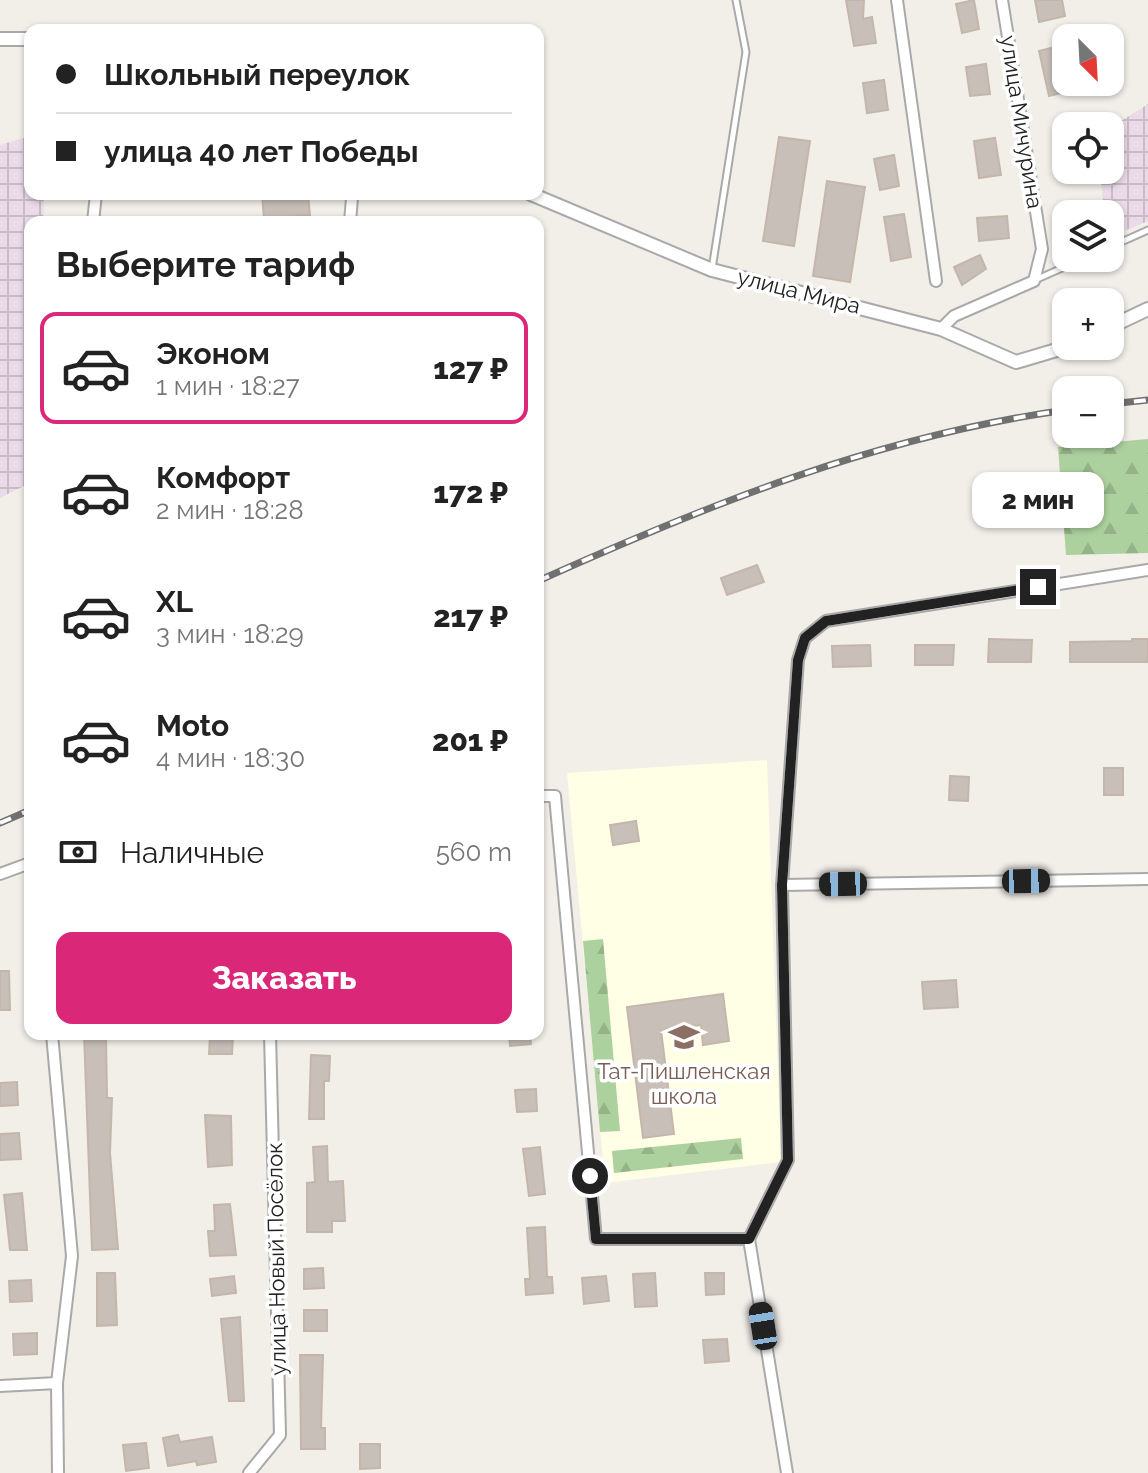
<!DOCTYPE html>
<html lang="ru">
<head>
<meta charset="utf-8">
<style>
  body { margin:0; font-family:Raleway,sans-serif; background:#f2f2f2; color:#222; height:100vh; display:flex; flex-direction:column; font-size:30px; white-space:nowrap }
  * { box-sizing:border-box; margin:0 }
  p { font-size:26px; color:#767676 }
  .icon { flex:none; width:44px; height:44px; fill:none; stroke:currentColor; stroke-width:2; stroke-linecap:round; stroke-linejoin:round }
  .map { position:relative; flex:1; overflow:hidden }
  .sheet { position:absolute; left:24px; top:216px; width:520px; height:824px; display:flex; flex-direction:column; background:#fff; border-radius:16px; box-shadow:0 2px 6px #0004 }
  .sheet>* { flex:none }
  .guide { position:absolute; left:24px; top:24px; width:520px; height:176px; border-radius:16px; box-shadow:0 2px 6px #0004; display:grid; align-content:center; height:176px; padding:0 32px; background:#fff }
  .needle { width:52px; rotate:156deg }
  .buttons { position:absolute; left:1052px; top:24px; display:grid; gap:16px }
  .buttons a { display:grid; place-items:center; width:72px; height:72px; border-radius:16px; background:#fff; box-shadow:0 2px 6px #0004; font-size:40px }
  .end { position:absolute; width:36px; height:36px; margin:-18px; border:10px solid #222; background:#fff; box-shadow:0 0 0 4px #fff }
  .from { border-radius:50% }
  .bubble { position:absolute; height:56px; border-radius:16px; background:#fff; box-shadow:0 2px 6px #0004; font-size:26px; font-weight:800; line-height:56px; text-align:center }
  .car { position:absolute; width:24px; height:48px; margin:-24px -12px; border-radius:10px; box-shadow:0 0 6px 2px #0007; background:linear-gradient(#222 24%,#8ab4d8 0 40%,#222 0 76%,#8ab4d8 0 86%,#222 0) }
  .guide b { display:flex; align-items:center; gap:28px; height:76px; font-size:30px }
  .guide b+b { border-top:2px solid #e0e0e0 }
  .guide i { width:20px; height:20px; background:#222 }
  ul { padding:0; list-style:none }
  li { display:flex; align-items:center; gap:24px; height:112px; margin:0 16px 12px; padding:0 16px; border:4px solid transparent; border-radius:16px }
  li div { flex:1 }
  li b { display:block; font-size:30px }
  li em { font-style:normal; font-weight:800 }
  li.on { border-color:#db2777 }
  li>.icon { width:72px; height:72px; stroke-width:1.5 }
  h2 { padding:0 32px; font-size:36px; line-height:96px }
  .pay { display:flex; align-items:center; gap:20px; height:88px; padding:0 32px; font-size:30px }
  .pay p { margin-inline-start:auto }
  .action { display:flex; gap:16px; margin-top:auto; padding:16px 32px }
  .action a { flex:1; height:92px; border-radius:16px; background:#db2777; color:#fff; font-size:32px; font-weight:800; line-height:92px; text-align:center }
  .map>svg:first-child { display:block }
  .industrial { fill:url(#industrial-grid) }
  .education { fill:#ffffe5 }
  .forest { fill:url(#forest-firs) }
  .building { fill:#c7bfb8; stroke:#c4b6ab; stroke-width:2 }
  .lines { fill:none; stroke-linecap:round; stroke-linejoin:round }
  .service-casing { stroke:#a9a9a9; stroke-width:9 }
  .minor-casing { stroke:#a9a9a9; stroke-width:14 }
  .tertiary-casing { stroke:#a9a9a9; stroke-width:16 }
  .service { stroke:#fff; stroke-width:5 }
  .minor { stroke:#fff; stroke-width:10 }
  .tertiary { stroke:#fff; stroke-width:12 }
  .rail-casing { stroke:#707070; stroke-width:7 }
  .rail { stroke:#fff; stroke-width:4; stroke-dasharray:12; stroke-linecap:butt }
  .route { stroke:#222; stroke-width:10 }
  .labels { text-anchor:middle; stroke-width:7; stroke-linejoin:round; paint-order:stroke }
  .street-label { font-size:22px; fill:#222; stroke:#fff }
  .education-label { font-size:22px; fill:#785e54; stroke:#fff }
</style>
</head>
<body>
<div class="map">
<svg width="1148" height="1473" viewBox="0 0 1148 1473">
  <defs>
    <pattern id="industrial-grid" width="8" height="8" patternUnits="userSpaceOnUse" patternTransform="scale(2)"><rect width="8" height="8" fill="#ebdbe8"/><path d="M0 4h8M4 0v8" fill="none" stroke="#c9bcc7"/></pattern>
    <pattern id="forest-firs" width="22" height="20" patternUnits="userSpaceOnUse" patternTransform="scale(2)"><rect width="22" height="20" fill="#add19e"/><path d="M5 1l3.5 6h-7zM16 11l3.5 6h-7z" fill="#95b388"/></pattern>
  </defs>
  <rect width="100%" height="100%" fill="#f2efe9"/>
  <path class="industrial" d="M1148 104V221L1110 237V214H1104L1100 170H1110V128Z
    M30 136V194H44L43 222H30V483L0 498V145Z"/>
  <path class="education" d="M767 760 781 1162 605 1183 567 773Z"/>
  <path class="forest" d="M1148 439V553L1066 555 1058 447Z
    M603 939 620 1131 600 1132 583 941Z
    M741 1138 743 1159 614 1173 612 1151Z"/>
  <path class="building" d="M846 0H864L863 19 872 17 876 43 854 46Z
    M974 0 979 29 962 33 956 4Z
    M1035 0H1062L1065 16 1039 22Z
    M1066 44V82H1089V86L1049 96 1039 51Z
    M986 64 990 94 970 96 966 67Z
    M884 80 888 110 867 113 863 83Z
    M779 137 810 141 794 246 763 241Z
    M995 138 1001 175 979 178 974 141Z
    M894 155 899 186 880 190 874 159Z
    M827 181 865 187 850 282 813 276Z
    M262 194H308L310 215 264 219Z
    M904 214 911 257 891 261 884 217Z
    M1007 216 1009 238 979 241 977 218Z
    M980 255 986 269 962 285 954 267Z
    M757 565 764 582 727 595 721 578Z
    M989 639 1032 640 1031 662H988Z
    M1132 639H1148V662H1070V642L1132 641Z
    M870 645 871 666 833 667 832 646Z
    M915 645H954L953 665H915Z
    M1104 768H1123V795H1104Z
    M950 776 969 777 968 801 949 800Z
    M636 821 639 841 613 845 610 825Z
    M0 971H9L10 1010H0Z
    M956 980 958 1007 924 1009 922 982Z
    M723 994 729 1041 703 1045 701 1025 661 1030 674 1134 643 1138 627 1007Z
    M84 1034H106L107 1098H112L110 1153 118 1249 92 1250Z
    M509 1034H530L531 1044 510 1046Z
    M210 1035 233 1036 232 1054H209Z
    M311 1055 330 1056 329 1081H324V1119H309Z
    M17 1082 18 1105 0 1106V1083Z
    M536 1089 537 1111 517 1112 515 1090Z
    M205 1115 231 1116 232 1165 208 1167Z
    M19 1133 21 1159 0 1160V1134Z
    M327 1146 328 1182 343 1181 345 1221H332V1232H307V1183L315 1182 313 1147Z
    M540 1147 545 1194 529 1196 523 1149Z
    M22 1193 27 1250H10L4 1195Z
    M230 1204 236 1255 210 1256 208 1231H215L214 1205Z
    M545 1227 547 1277H552L553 1293 526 1295 525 1279H530L527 1228Z
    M323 1268 324 1288 304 1289V1269Z
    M97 1273H115L117 1325 97 1326Z
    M655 1273 657 1306 635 1307 633 1274Z
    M705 1273H724V1294L706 1295Z
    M234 1276 236 1293 212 1296 210 1279Z
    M606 1276 609 1301 584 1304 582 1278Z
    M31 1280 32 1301 10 1302 9 1281Z
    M304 1310H327V1331H304Z
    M240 1317 244 1401H229L221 1319Z
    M37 1333V1354L14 1355 13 1334Z
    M727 1339 729 1361 705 1363 703 1340Z
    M300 1355H323L321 1428H325V1449H301Z
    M178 1435 180 1442 212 1437 216 1462 197 1465 196 1461 168 1466 163 1438Z
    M146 1443 149 1468 126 1471 123 1445Z
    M360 1444H380V1468L360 1469Z"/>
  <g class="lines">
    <g class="service-casing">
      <path id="service" d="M1110 247 1148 230
        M712 269 746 52 736 0
        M1035 280 1085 258"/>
    </g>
    <g class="minor-casing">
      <path id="minor" d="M897 0 936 281
        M349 194 352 198 350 222
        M93 222 96 194
        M941 329 954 316 1034 281 1042 249 1002 0
        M538 796H555L596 1239H749L787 1473
        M0 874 30 863
        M782 885 1148 879
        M52 1034 72 1256 57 1383 58 1473
        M749 1239 788 1160 782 885 798 660 805 638 826 621 1148 570
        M0 1386 57 1383
        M249 1473 280 1435 270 1034"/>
    </g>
    <g class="tertiary-casing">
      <path id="tertiary" d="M0 39H30
        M531 194 712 270 941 329 1016 362 1070 346
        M1110 327 1148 309"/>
    </g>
    <use href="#service" class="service"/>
    <use href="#minor" class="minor"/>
    <use href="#tertiary" class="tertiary"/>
    <g class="rail-casing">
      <path id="rail" d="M1110 404 1148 400
        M538 581C709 504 879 436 1066 410
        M0 823 30 810"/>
    </g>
    <use href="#rail" class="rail"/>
  </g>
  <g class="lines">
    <path class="route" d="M590 1176 596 1239H749L788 1160 782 885 798 660 805 638 826 621 1038 587"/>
  </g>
  <defs>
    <g id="school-bare" transform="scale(2.4)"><path d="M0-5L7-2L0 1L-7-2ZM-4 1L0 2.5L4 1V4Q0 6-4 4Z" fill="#8d6e63" stroke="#fff" stroke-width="2.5" paint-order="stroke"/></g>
  </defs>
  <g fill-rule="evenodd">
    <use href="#school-bare" x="684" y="1037"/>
  </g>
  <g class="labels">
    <g class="street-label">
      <text transform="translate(1022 122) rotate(81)" y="8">улица Мичурина</text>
      <text transform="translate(799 291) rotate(14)" y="8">улица Мира</text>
      <text transform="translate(276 1259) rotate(-91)" y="8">улица Новый Посёлок</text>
    </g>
    <g class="education-label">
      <text x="684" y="1079">Тат-Пишленская<tspan x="684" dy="25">школа</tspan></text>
    </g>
  </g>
</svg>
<div class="buttons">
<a><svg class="needle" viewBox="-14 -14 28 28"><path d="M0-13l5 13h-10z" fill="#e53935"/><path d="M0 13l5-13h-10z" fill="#767676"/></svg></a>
<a><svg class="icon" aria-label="locate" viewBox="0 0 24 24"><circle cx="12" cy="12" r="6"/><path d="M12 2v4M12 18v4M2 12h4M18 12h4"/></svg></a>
<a><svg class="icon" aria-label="layers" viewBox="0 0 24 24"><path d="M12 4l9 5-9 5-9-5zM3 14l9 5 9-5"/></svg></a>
<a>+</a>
<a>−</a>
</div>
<i class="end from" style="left:590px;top:1176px"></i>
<i class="end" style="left:1038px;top:587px"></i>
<div class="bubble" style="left:972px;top:472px;width:132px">2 мин</div>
<i class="car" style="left:1026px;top:881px;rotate:89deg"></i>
<i class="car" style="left:843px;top:884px;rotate:269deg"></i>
<i class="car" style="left:763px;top:1326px;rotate:351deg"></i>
<div class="guide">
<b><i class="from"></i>Школьный переулок</b>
<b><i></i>улица 40 лет Победы</b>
</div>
<section class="sheet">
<h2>Выберите тариф</h2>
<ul>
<li class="on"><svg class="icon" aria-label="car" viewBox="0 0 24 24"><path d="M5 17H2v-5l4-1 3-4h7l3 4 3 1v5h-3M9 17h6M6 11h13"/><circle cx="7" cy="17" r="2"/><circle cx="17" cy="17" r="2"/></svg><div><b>Эконом</b><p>1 мин · 18:27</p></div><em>127 ₽</em></li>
<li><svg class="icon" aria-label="car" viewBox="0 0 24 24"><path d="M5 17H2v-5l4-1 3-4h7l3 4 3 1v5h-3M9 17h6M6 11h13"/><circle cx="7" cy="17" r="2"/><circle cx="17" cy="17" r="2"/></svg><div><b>Комфорт</b><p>2 мин · 18:28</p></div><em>172 ₽</em></li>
<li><svg class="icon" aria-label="car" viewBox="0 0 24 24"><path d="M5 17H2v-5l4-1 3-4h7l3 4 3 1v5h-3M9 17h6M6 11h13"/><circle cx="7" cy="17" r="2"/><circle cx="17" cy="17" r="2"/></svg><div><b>XL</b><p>3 мин · 18:29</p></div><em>217 ₽</em></li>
<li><svg class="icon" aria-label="car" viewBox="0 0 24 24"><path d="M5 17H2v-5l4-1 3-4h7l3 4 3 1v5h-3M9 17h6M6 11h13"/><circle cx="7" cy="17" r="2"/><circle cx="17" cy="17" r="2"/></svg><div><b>Moto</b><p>4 мин · 18:30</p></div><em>201 ₽</em></li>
</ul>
<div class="pay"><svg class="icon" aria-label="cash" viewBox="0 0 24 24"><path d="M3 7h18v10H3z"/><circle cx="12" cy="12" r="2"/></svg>Наличные<p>560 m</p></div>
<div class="action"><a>Заказать</a></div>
</section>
</div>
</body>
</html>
